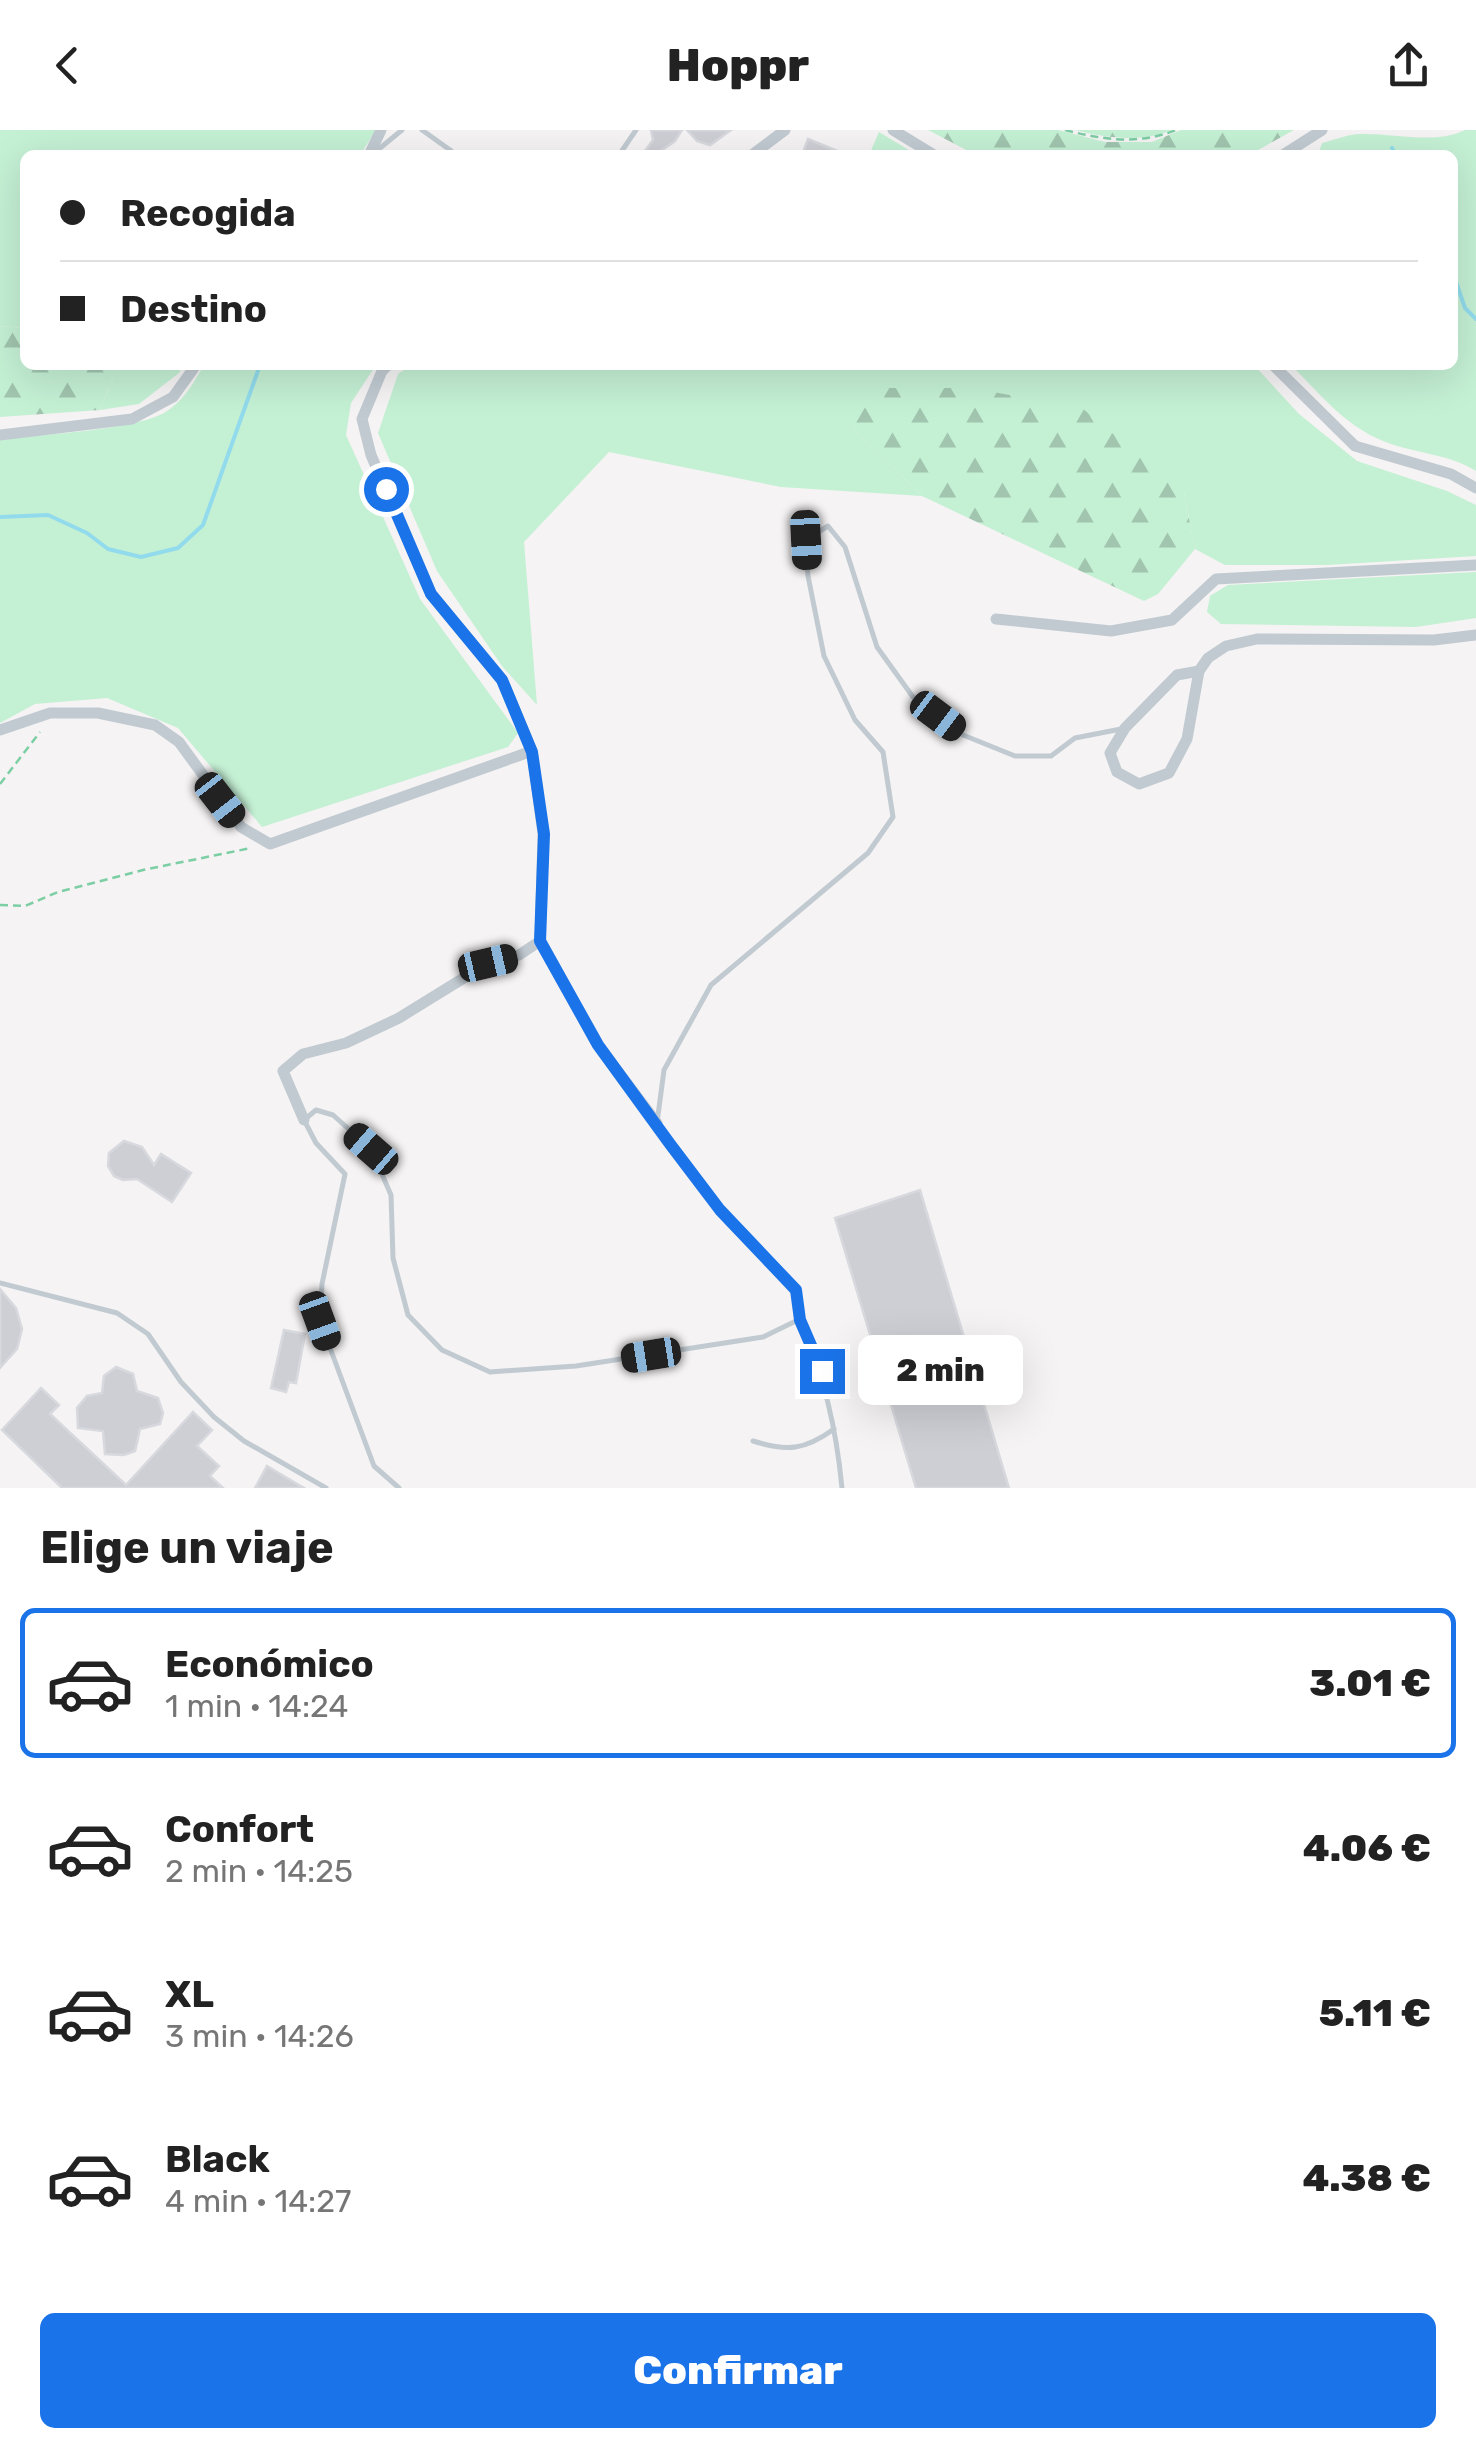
<!DOCTYPE html>
<html lang="es">
<head>
<meta charset="utf-8">
<style>
  body { margin:0; font-family:Rubik,sans-serif; background:#f2f2f2; color:#222; height:100vh; display:flex; flex-direction:column; font-size:38px; white-space:nowrap }
  * { box-sizing:border-box; margin:0 }
  p { font-size:32px; color:#767676 }
  .icon { flex:none; width:55px; height:55px; fill:none; stroke:currentColor; stroke-width:2; stroke-linecap:round; stroke-linejoin:round }
  .map { position:relative; height:1358px; overflow:hidden }
  .panel { display:flex; flex-direction:column; background:#fff; flex:1 }
  .panel>* { flex:none }
  .guide { position:absolute; left:20px; top:20px; width:1438px; height:220px; border-radius:15px; box-shadow:0 10px 40px #0002; display:grid; align-content:center; height:220px; padding:0 40px; background:#fff }
  .end { position:absolute; width:45px; height:45px; margin:-22px; border:12px solid #1a73e8; background:#fff; box-shadow:0 0 0 5px #fff }
  .from { border-radius:50% }
  .bubble { position:absolute; height:70px; border-radius:15px; background:#fff; box-shadow:0 10px 40px #0002; font-size:32px; font-weight:800; line-height:70px; text-align:center }
  .car { position:absolute; width:30px; height:60px; margin:-30px -15px; border-radius:12px; box-shadow:0 0 8px 2px #0007; background:linear-gradient(#222 24%,#8ab4d8 0 40%,#222 0 76%,#8ab4d8 0 86%,#222 0) }
  .guide b { display:flex; align-items:center; gap:35px; height:95px; font-size:38px }
  .guide b+b { border-top:2px solid #e0e0e0 }
  .guide i { width:25px; height:25px; background:#222 }
  ul { padding:0; list-style:none }
  li { display:flex; align-items:center; gap:30px; height:150px; margin:0 20px 15px; padding:0 20px; border:5px solid transparent; border-radius:15px }
  li div { flex:1 }
  li b { display:block; font-size:38px }
  li em { font-style:normal; font-weight:800 }
  li.on { border-color:#1a73e8 }
  li>.icon { width:90px; height:90px; stroke-width:1.5 }
  h2 { padding:0 40px; font-size:45px; line-height:120px }
  .cta { display:flex; gap:20px; margin-top:auto; padding:20px 40px }
  .cta a { flex:1; height:115px; border-radius:15px; background:#1a73e8; color:#fff; font-size:40px; font-weight:800; line-height:115px; text-align:center }
  header { display:flex; justify-content:space-between; align-items:center; height:130px; padding:0 40px; background:#fff; font-size:45px; font-weight:800 }
  .map>svg:first-child { display:block }
  .green { fill:#c4f0d4 }
  .forest { fill:url(#forest-firs) }
  .lines { fill:none; stroke-linecap:round; stroke-linejoin:round }
  .stream { stroke:#92dbec; stroke-width:4 }
  .building { fill:#cdcfd5; stroke:#d7d9de; stroke-width:2.5 }
  .path { stroke:#7ccea4; stroke-width:2.5; stroke-dasharray:8 5; stroke-linecap:butt }
  .service { stroke:#c1cad1; stroke-width:5 }
  .minor { stroke:#c1cad1; stroke-width:11 }
  .route { stroke:#1a73e8; stroke-width:12 }
</style>
</head>
<body>
<header><svg class="icon" aria-label="back" viewBox="0 0 24 24"><path d="M15 5l-7 7 7 7"/></svg>Hoppr<svg class="icon" aria-label="share" viewBox="0 0 24 24"><path d="M12 15V3M7 8l5-5 5 5M5 13v7h14v-7"/></svg></header>
<div class="map">
<svg width="1476" height="1358" viewBox="0 0 1476 1358">
  <defs>
    <pattern id="forest-firs" width="22" height="20" patternUnits="userSpaceOnUse" patternTransform="scale(2.5)"><rect width="22" height="20" fill="#c4f0d4"/><path d="M5 1l3.5 6h-7zM16 11l3.5 6h-7z" fill="#a1c5af"/></pattern>
  </defs>
  <rect width="100%" height="100%" fill="#f5f3f3"/>
  <path class="green" d="M0 0H376L360 25H25V198L0 196Z
    M1465 0H1476V341C1451 325 1422 324 1394 315 1348 300 1324 268 1291 235H1452V25H1318L1322 13C1335 10 1348 4 1361 4 1393 3 1435 15 1465 0Z
    M879 2 917 25H869Z
    M118 235H183L179 243 139 274 100 280Z
    M204 235H376L351 273 346 305 420 469 518 603 508 617 262 697 178 598 107 568 35 574 0 593V309C39 305 133 300 164 283 183 272 193 254 204 235Z
    M411 235H1254L1299 284 1357 331 1447 361 1476 375V426L1327 435H1225L1195 419 1184 363 851 296 922 366 781 357 609 322 524 412 537 575 502 536 437 441 378 303 398 244Z
    M1476 442V488L1416 497 1221 494 1207 482 1210 466 1228 455Z"/>
  <path class="forest" d="M928 0H1058L1105 12H1152L1181 0H1294L1249 25H976Z
    M1075 0H1172C1141 13 1107 8 1075 0Z
    M0 196 25 198V235H118L100 280 0 287Z
    M870 258H971L1082 278 1184 363 1195 419 1158 464 1144 471 922 366 851 296Z"/>
  <g class="lines">
    <path class="stream" d="M1392 18 1396 25
      M1452 140 1465 178 1476 189
      M0 387 48 385 87 403 108 419 141 427 178 418 203 395 260 235"/>
  </g>
  <path class="building" d="M651 0H682L675 11 655 25H642L653 10Z
    M687 0H731L710 15 697 11Z
    M808 9 847 25H802Z
    M124 1011 142 1017 154 1035 161 1024 191 1043 172 1072 137 1049 123 1050 114 1046 108 1036 109 1023Z
    M920 1060 1009 1358H916L835 1088Z
    M0 1159 16 1178 22 1199 17 1219 0 1238Z
    M284 1200 305 1204 296 1253 289 1252 286 1262 271 1258Z
    M116 1237 133 1244 137 1261 158 1268 163 1283 160 1294 140 1299 135 1321 124 1325 105 1324 103 1301 78 1298 77 1278 87 1266 102 1263 104 1246Z
    M41 1258 59 1275 50 1284 126 1355 193 1282 212 1300 197 1316 219 1336 210 1346 223 1358H62L2 1300Z
    M267 1336 304 1358H255Z"/>
  <g class="lines">
    <path class="path" d="M1065 0C1104 10 1138 15 1176 0
      M0 654 40 602
      M0 775 25 776 58 762 143 740 251 718"/>
    <path class="service" d="M422 0 457 25
      M374 23 402 0
      M619 25 636 0
      M0 1153 117 1183 148 1204 181 1252 214 1287 244 1311 326 1358
      M800 1189C824 1247 836 1296 842 1358
      M753 1311C787 1322 805 1320 834 1299
      M399 1358 374 1336 320 1191 322 1154 345 1044 316 1013 304 990 316 980 333 985 371 1019 391 1065 393 1128 408 1185 442 1220 490 1242 576 1236 763 1207 800 1189 796 1160 720 1080 657 993 664 940 711 855 868 723 893 687 883 622 855 590 824 526 808 446 805 410 828 396 845 417 877 517 913 567 963 605 1015 626H1051L1075 608 1121 599"/>
    <path class="minor" d="M893 0 934 25
      M369 25 381 0
      M752 25 785 0
      M1283 25 1322 0
      M1273 235 1355 316 1451 344 1476 358
      M0 305 132 289 173 267 196 235
      M996 489 1111 501 1172 490 1216 449 1476 435
      M1199 541 1177 545 1125 598 1110 623 1117 642 1139 654 1169 643 1187 609 1199 541 1208 528 1226 516 1257 509 1434 510 1476 505
      M0 600 50 583H98L155 595 179 612 241 697 270 714 532 621
      M540 811 598 915 657 993
      M304 990 283 941 303 924 346 913 399 888 488 833 519 825 540 811 543 704 532 621 502 549 431 464 371 325 362 289 382 241 388 235"/>
  </g>
  <g class="lines">
    <path class="route" d="M386 359 431 464 502 550 532 622 544 704 540 811 598 915 670 1014 720 1080 796 1160 800 1190 822 1241"/>
  </g>
</svg>
<i class="end from" style="left:386px;top:359px"></i>
<i class="end" style="left:822px;top:1241px"></i>
<div class="bubble" style="left:858px;top:1205px;width:165px">2 min</div>
<i class="car" style="left:806px;top:410px;rotate:177deg"></i>
<i class="car" style="left:938px;top:586px;rotate:127deg"></i>
<i class="car" style="left:220px;top:670px;rotate:142deg"></i>
<i class="car" style="left:488px;top:833px;rotate:77deg"></i>
<i class="car" style="left:371px;top:1019px;rotate:311deg"></i>
<i class="car" style="left:320px;top:1191px;rotate:160deg"></i>
<i class="car" style="left:651px;top:1225px;rotate:261deg"></i>
<div class="guide">
<b><i class="from"></i>Recogida</b>
<b><i></i>Destino</b>
</div>
</div>
<section class="panel">
<h2>Elige un viaje</h2>
<ul>
<li class="on"><svg class="icon" aria-label="car" viewBox="0 0 24 24"><path d="M5 17H2v-5l4-1 3-4h7l3 4 3 1v5h-3M9 17h6M6 11h13"/><circle cx="7" cy="17" r="2"/><circle cx="17" cy="17" r="2"/></svg><div><b>Económico</b><p>1 min · 14:24</p></div><em>3.01 €</em></li>
<li><svg class="icon" aria-label="car" viewBox="0 0 24 24"><path d="M5 17H2v-5l4-1 3-4h7l3 4 3 1v5h-3M9 17h6M6 11h13"/><circle cx="7" cy="17" r="2"/><circle cx="17" cy="17" r="2"/></svg><div><b>Confort</b><p>2 min · 14:25</p></div><em>4.06 €</em></li>
<li><svg class="icon" aria-label="car" viewBox="0 0 24 24"><path d="M5 17H2v-5l4-1 3-4h7l3 4 3 1v5h-3M9 17h6M6 11h13"/><circle cx="7" cy="17" r="2"/><circle cx="17" cy="17" r="2"/></svg><div><b>XL</b><p>3 min · 14:26</p></div><em>5.11 €</em></li>
<li><svg class="icon" aria-label="car" viewBox="0 0 24 24"><path d="M5 17H2v-5l4-1 3-4h7l3 4 3 1v5h-3M9 17h6M6 11h13"/><circle cx="7" cy="17" r="2"/><circle cx="17" cy="17" r="2"/></svg><div><b>Black</b><p>4 min · 14:27</p></div><em>4.38 €</em></li>
</ul>
<div class="cta"><a>Confirmar</a></div>
</section>
</body>
</html>
